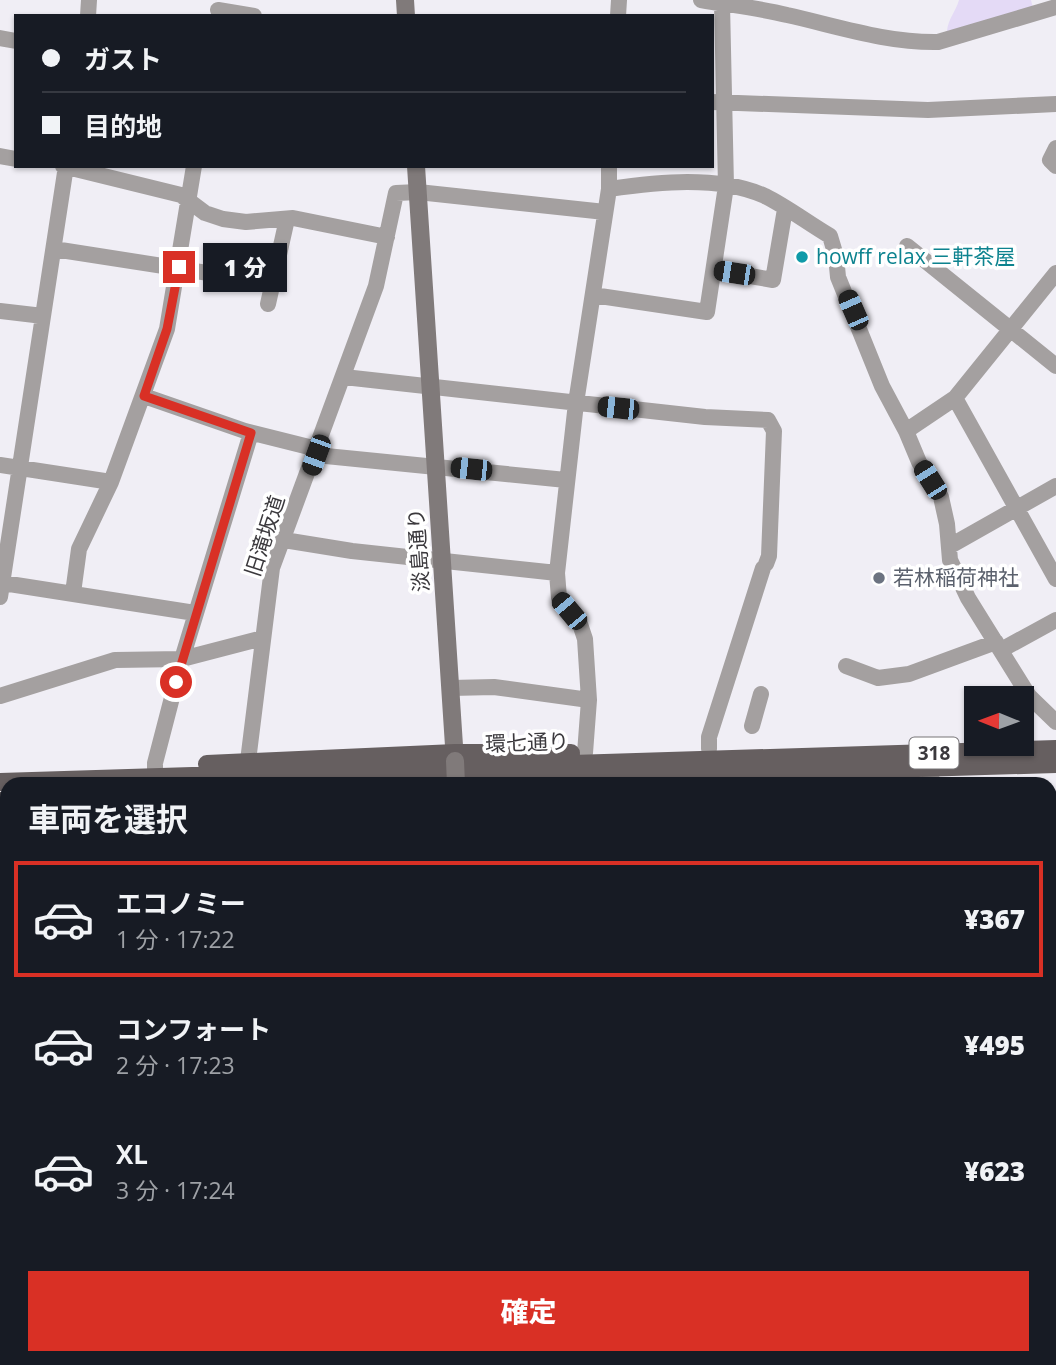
<!DOCTYPE html>
<html lang="ja">
<head>
<meta charset="utf-8">
<style>
  body { margin:0; font-family:"Open Sans","Noto Sans JP",sans-serif; background:#20242c; color:#f1f3f6; height:100vh; display:flex; flex-direction:column; font-size:26px; white-space:nowrap }
  * { box-sizing:border-box; margin:0 }
  p { font-size:23px; color:#9ea1a6 }
  .icon { flex:none; width:38px; height:38px; fill:none; stroke:currentColor; stroke-width:2; stroke-linecap:round; stroke-linejoin:round }
  .map { position:relative; flex:1; overflow:hidden }
  .side { position:absolute; left:0px; top:777px; width:1057px; height:588px; display:flex; flex-direction:column; background:#171b24; border-radius:21px 21px 0 0; box-shadow:0 2px 5px #0004 }
  .side>* { flex:none }
  .top-card { position:absolute; left:14px; top:14px; width:700px; height:154px; border-radius:0px; box-shadow:0 2px 5px #0004; display:grid; align-content:center; height:154px; padding:0 28px; background:#171b24 }
  .needle { width:46px; rotate:271deg }
  .controls { position:absolute; left:964px; top:686px; display:grid; gap:14px }
  .controls a { display:grid; place-items:center; width:70px; height:70px; border-radius:0px; background:#171b24; box-shadow:0 2px 5px #0004; font-size:35px }
  .end { position:absolute; width:32px; height:32px; margin:-16px; border:9px solid #d93025; background:#fff; box-shadow:0 0 0 4px #fff }
  .from { border-radius:50% }
  .bubble { position:absolute; height:49px; border-radius:0px; background:#171b24; box-shadow:0 2px 5px #0004; font-size:23px; font-weight:800; line-height:49px; text-align:center }
  .car { position:absolute; width:21px; height:42px; margin:-21px -10px; border-radius:9px; box-shadow:0 0 5px 2px #0007; background:linear-gradient(#222 24%,#8ab4d8 0 40%,#222 0 76%,#8ab4d8 0 86%,#222 0) }
  .top-card b { display:flex; align-items:center; gap:24px; height:66px; font-size:26px }
  .top-card b+b { border-top:2px solid #363941 }
  .top-card i { width:18px; height:18px; background:#f1f3f6 }
  ul { padding:0; list-style:none }
  li { display:flex; align-items:center; gap:21px; height:116px; margin:0 14px 10px; padding:0 14px; border:4px solid transparent; border-radius:0px }
  li div { flex:1 }
  li b { display:block; font-size:26px }
  li em { font-style:normal; font-weight:800 }
  li.on { border-color:#d93025 }
  li>.icon { width:63px; height:63px; stroke-width:1.5 }
  h2 { padding:0 28px; font-size:32px; line-height:84px }
  .action { display:flex; gap:14px; margin-top:auto; padding:14px 28px }
  .action a { flex:1; height:80px; border-radius:0px; background:#d93025; color:#fff; font-size:28px; font-weight:800; line-height:80px; text-align:center }
  .map>svg:first-child { display:block }
  .green { fill:#e4daf6 }
  .lines { fill:none; stroke-linecap:round; stroke-linejoin:round }
  .street { stroke:#a4a0a0; stroke-width:16 }
  .secondary { stroke:#807a7a; stroke-width:18 }
  .primary { stroke:#665f60; stroke-width:18 }
  .secondary-bridge { stroke:#807a7a; stroke-width:18 }
  .route { stroke:#d93025; stroke-width:9 }
  .culture-dot { fill:#0f9aa8; stroke:#fff; stroke-width:2.5 }
  .worship-dot { fill:#6b7280; stroke:#fff; stroke-width:2.5 }
  .labels { text-anchor:middle; stroke-width:7; stroke-linejoin:round; paint-order:stroke }
  .shield { fill:#fff; stroke:#767477; stroke-width:2 }
  .shield-label { font-size:19px; font-weight:bold; fill:#3b393d }
  .culture-label { font-size:21px; fill:#0d838f; stroke:#fff; text-anchor:start }
  .street-label { font-size:21px; fill:#3b393d; stroke:#fff }
  .worship-label { font-size:21px; fill:#5b616d; stroke:#fff; text-anchor:start }
</style>
</head>
<body>
<div class="map">
<svg width="1056" height="1365" viewBox="0 0 1056 1365">
  <rect width="100%" height="100%" fill="#f0eef5"/>
  <path class="green" d="M959 0H1031L1033 8 949 33 947 31C948 19 956 11 959 0Z"/>
  <g class="lines">
    <path class="street" d="M701 0C730 5 759 8 787 15 837 26 887 43 938 42L1056 7
      M218 10 254 16
      M88 16 89 0
      M618 16 619 0
      M0 38 16 41
      M712 102 928 110 1056 104
      M1056 148 1050 160 1056 166
      M0 156 16 159
      M63 166 181 195 205 213 223 219 246 222 293 218 387 237
      M609 189C657 182 718 175 765 196 787 207 808 223 830 236L836 256 838 277 882 386 906 431 919 462 941 497 947 524 950 560 968 598 1029 696 1056 722
      M907 246 1056 366
      M54 249 272 283
      M714 270 773 280 785 209
      M593 295 707 312 726 186 722 4
      M268 304 287 219
      M0 311 43 316
      M344 377 705 417 768 420 774 431 769 556 766 564
      M144 396 245 431 317 449
      M955 398 1056 579
      M906 431 955 398 1056 273
      M316 455 566 480
      M0 465 111 482
      M284 540 352 551 557 573
      M950 546 1056 486
      M3 583 195 613
      M73 593 79 549 111 482 167 329 194 166
      M0 597 66 166
      M1001 650 1056 620
      M846 666 878 678 909 674 996 642
      M451 688 494 687 589 700
      M0 696 115 660 182 659 263 638
      M752 726 761 694
      M709 749V737L763 568
      M585 753 589 700 585 639 580 624 559 598 557 573 576 403 609 189V166
      M248 761 272 568 376 286 396 193 418 192 605 212
      M926 767 934 784
      M155 777V763L182 659 251 433
      M745 782 746 784
      M1050 838 1056 841
      M0 891 7 894
      M1050 952 1056 954
      M1050 1000 1056 985
      M0 1011 7 1013
      M1050 1072 1056 1076
      M1050 1098 1056 1091
      M0 1146 7 1150
      M1050 1192 1056 1197
      M1050 1244 1056 1237
      M0 1271 7 1273
      M194 1358 209 1365
      M761 1358 769 1365
      M0 1363 3 1365
      M39 1365 45 1358
      M721 1365 729 1358
      M811 1365 818 1358
      M940 1365 947 1358
      M1043 1365 1050 1358"/>
    <path class="secondary" d="M405 0 406 16
      M416 166 455 761
      M1005 1358 1010 1365
      M523 1365V1358"/>
    <path class="primary" d="M207 764 455 753H571
      M0 782 1056 749
      M376 784 1056 764
      M0 801H7"/>
    <path class="secondary-bridge" d="M455 761 456 784"/>
  </g>
  <g class="lines">
    <path class="route" d="M176 682 251 433 144 396 167 329 179 267"/>
  </g>
  <circle class="culture-dot" cx="802" cy="257" r="7"/>
  <circle class="worship-dot" cx="879" cy="578" r="7"/>
  <g class="labels">
    <rect class="shield" x="909.5" y="737.5" width="49" height="31" rx="5"/>
    <g class="shield-label">
      <text x="934" y="760">318</text>
    </g>
    <g class="culture-label">
      <text x="816" y="264">howff relax 三軒茶屋</text>
    </g>
    <g class="street-label">
      <text transform="translate(265 536) rotate(-72)" y="7">旧滝坂道</text>
      <text transform="translate(419 550) rotate(-94)" y="7">淡島通り</text>
      <text transform="translate(527 743) rotate(-2)" y="7">環七通り</text>
    </g>
    <g class="worship-label">
      <text x="893" y="585">若林稲荷神社</text>
    </g>
  </g>
</svg>
<div class="controls">
<a><svg class="needle" viewBox="-14 -14 28 28"><path d="M0-13l5 13h-10z" fill="#e53935"/><path d="M0 13l5-13h-10z" fill="#9ea1a6"/></svg></a>
</div>
<i class="end from" style="left:176px;top:682px"></i>
<i class="end" style="left:179px;top:267px"></i>
<div class="bubble" style="left:203px;top:243px;width:84px">1 分</div>
<i class="car" style="left:734px;top:273px;rotate:279deg"></i>
<i class="car" style="left:853px;top:310px;rotate:336deg"></i>
<i class="car" style="left:618px;top:408px;rotate:276deg"></i>
<i class="car" style="left:316px;top:455px;rotate:200deg"></i>
<i class="car" style="left:471px;top:469px;rotate:276deg"></i>
<i class="car" style="left:930px;top:480px;rotate:328deg"></i>
<i class="car" style="left:569px;top:611px;rotate:320deg"></i>
<div class="top-card">
<b><i class="from"></i>ガスト</b>
<b><i></i>目的地</b>
</div>
<section class="side">
<h2>車両を選択</h2>
<ul>
<li class="on"><svg class="icon" aria-label="car" viewBox="0 0 24 24"><path d="M5 17H2v-5l4-1 3-4h7l3 4 3 1v5h-3M9 17h6M6 11h13"/><circle cx="7" cy="17" r="2"/><circle cx="17" cy="17" r="2"/></svg><div><b>エコノミー</b><p>1 分 · 17:22</p></div><em>¥367</em></li>
<li><svg class="icon" aria-label="car" viewBox="0 0 24 24"><path d="M5 17H2v-5l4-1 3-4h7l3 4 3 1v5h-3M9 17h6M6 11h13"/><circle cx="7" cy="17" r="2"/><circle cx="17" cy="17" r="2"/></svg><div><b>コンフォート</b><p>2 分 · 17:23</p></div><em>¥495</em></li>
<li><svg class="icon" aria-label="car" viewBox="0 0 24 24"><path d="M5 17H2v-5l4-1 3-4h7l3 4 3 1v5h-3M9 17h6M6 11h13"/><circle cx="7" cy="17" r="2"/><circle cx="17" cy="17" r="2"/></svg><div><b>XL</b><p>3 分 · 17:24</p></div><em>¥623</em></li>
</ul>
<div class="action"><a>確定</a></div>
</section>
</div>
</body>
</html>
